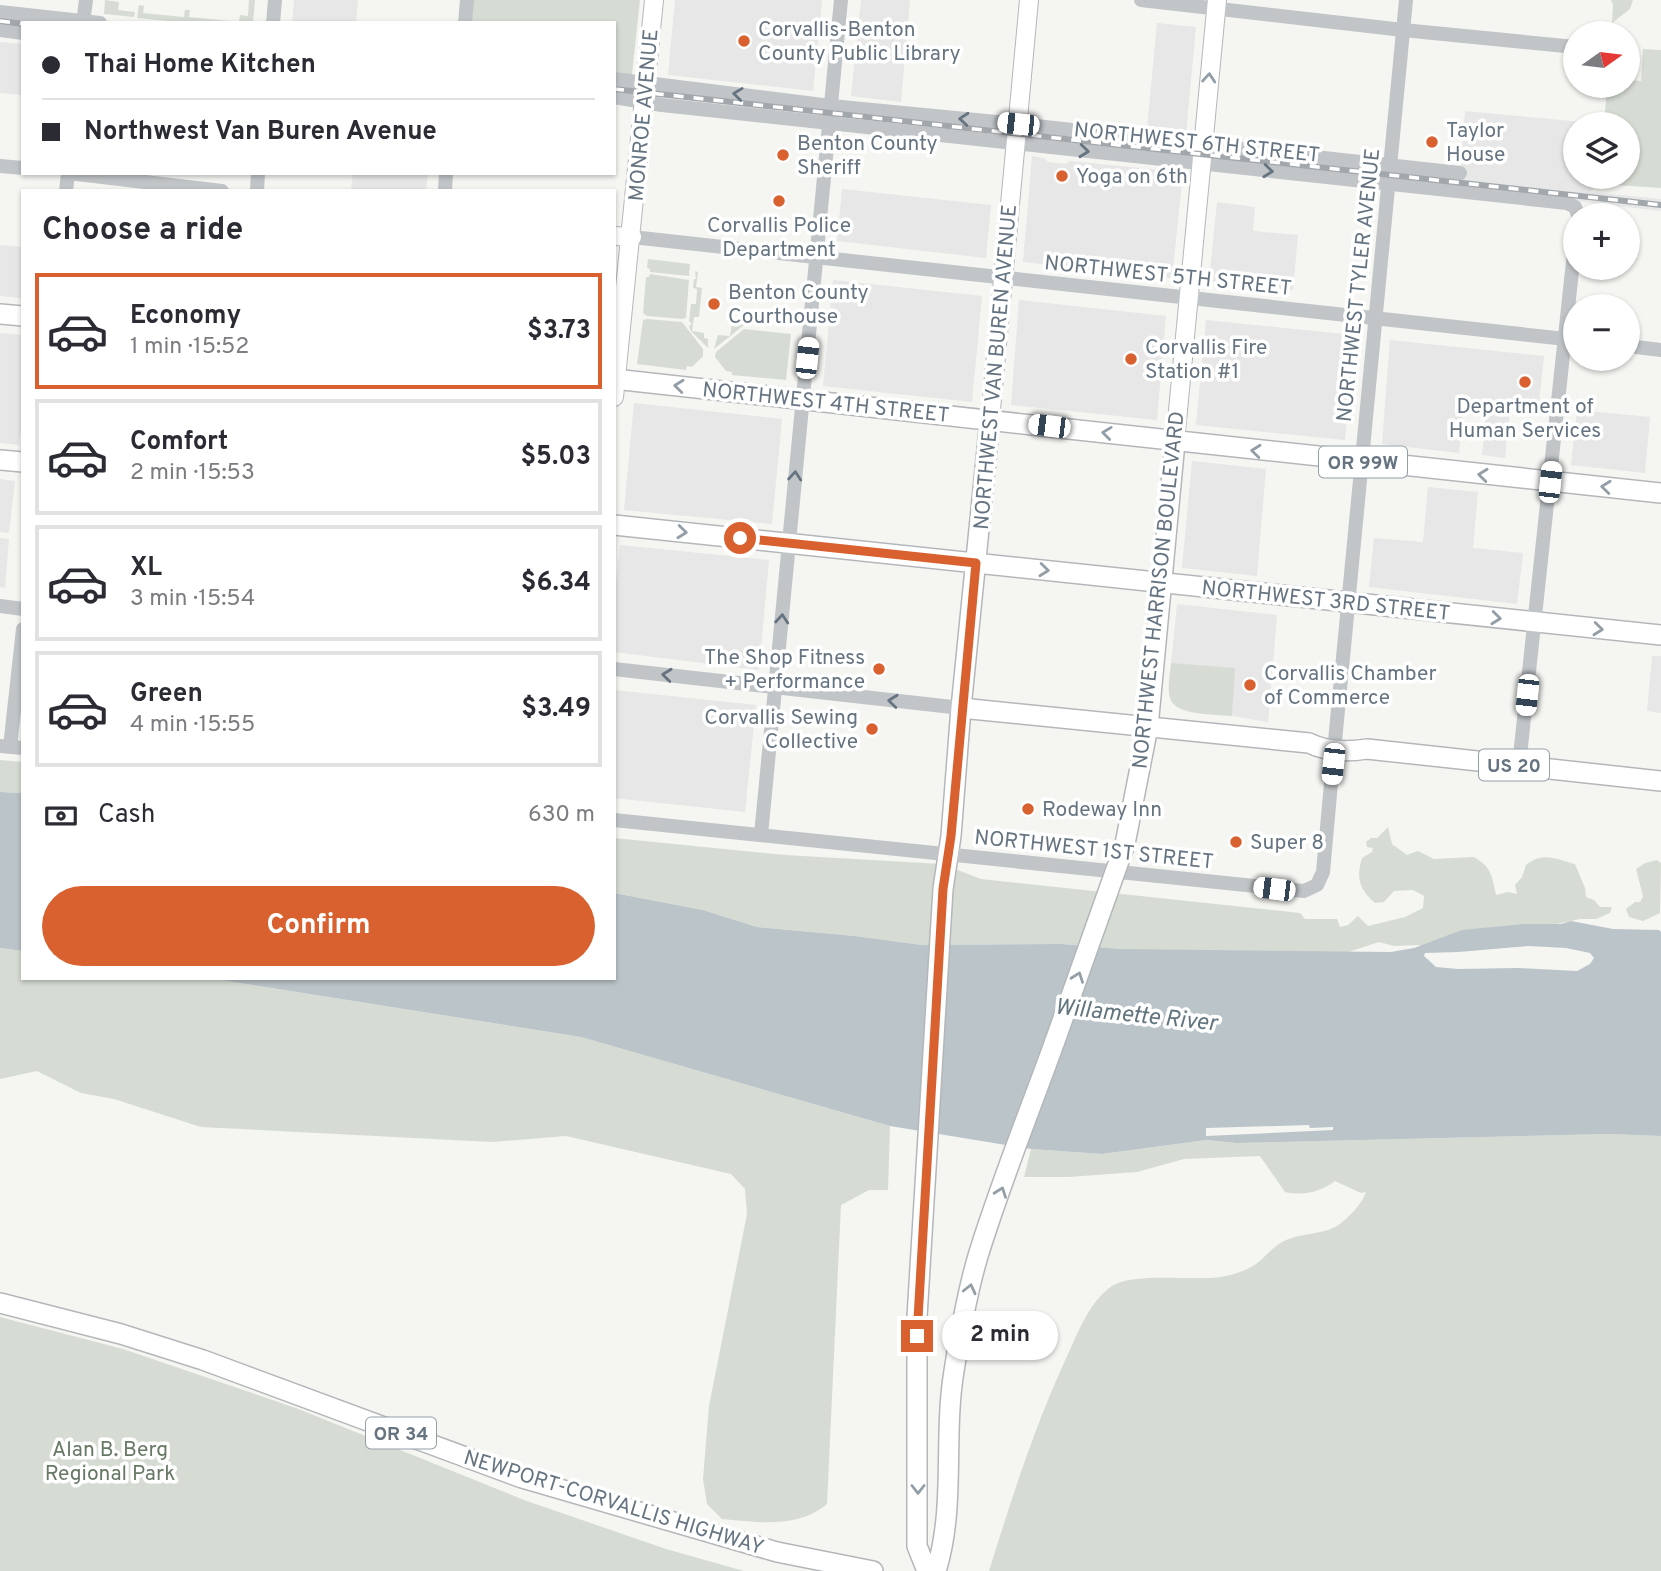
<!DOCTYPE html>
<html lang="en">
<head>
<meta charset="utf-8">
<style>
  body { margin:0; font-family:Overpass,sans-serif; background:#f2f2f3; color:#2b2b33; height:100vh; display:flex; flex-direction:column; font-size:26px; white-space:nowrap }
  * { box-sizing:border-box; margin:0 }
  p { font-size:23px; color:#7c7c81 }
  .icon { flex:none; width:38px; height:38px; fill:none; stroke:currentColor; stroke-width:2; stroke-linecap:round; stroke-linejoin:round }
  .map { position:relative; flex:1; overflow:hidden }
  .details { position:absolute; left:21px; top:189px; width:595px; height:791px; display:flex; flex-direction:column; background:#fff; border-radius:0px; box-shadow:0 2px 5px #0004 }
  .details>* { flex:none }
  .hud { position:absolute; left:21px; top:21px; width:595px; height:154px; border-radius:0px; box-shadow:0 2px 5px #0004; display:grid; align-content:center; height:154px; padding:0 21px; background:#fff }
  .needle { width:46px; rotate:76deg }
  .fabs { position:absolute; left:1563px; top:21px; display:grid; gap:14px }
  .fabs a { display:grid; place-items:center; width:77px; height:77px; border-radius:50%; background:#fff; box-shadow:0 2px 5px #0004; font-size:35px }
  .end { position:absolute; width:32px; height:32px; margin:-16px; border:9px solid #d9612f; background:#fff; box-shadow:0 0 0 4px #fff }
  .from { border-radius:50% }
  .bubble { position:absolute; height:49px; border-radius:24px; background:#fff; box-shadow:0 2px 5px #0004; font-size:23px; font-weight:700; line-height:49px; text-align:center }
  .car { position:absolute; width:21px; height:42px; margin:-21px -10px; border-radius:9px; box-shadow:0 0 5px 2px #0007; background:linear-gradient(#fff 24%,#345 0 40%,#fff 0 76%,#345 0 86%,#fff 0) }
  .hud b { display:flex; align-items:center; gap:24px; height:66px; font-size:26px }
  .hud b+b { border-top:2px solid #e1e1e2 }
  .hud i { width:18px; height:18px; background:#2b2b33 }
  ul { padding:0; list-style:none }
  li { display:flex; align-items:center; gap:21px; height:116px; margin:0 14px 10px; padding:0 7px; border:4px solid #e1e1e2; border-radius:0px }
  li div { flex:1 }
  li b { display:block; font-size:26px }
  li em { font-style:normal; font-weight:700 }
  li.on { border-color:#d9612f }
  li>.icon { width:63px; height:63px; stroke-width:1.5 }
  h2 { padding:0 21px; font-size:32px; line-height:84px }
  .pay { display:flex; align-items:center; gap:18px; height:77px; padding:0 21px; font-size:26px }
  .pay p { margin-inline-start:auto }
  .action { display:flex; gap:14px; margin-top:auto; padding:14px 21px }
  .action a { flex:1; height:80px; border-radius:42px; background:#d9612f; color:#fff; font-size:28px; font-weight:700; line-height:80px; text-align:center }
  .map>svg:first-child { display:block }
  .built { fill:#e6e7e6 }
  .green { fill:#d6dcd3 }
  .water { fill:#bbc4c9; fill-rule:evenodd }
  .pier { fill:#f5f5f2 }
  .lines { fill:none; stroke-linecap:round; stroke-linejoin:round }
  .major-casing { stroke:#b4b8bb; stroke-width:20 }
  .highway-casing { stroke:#b4b7ba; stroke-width:22 }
  .minor { stroke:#c1c5c8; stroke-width:14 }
  .major { stroke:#fff; stroke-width:18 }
  .highway { stroke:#fff; stroke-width:19 }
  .rail-casing { stroke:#a2a7ac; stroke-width:6 }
  .rail { stroke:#fff; stroke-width:3.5; stroke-dasharray:10; stroke-linecap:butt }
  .highway-bridge-casing { stroke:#b4b7ba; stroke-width:22; stroke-linecap:butt }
  .highway-bridge { stroke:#fff; stroke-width:19 }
  .oneway { stroke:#949ea7 }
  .oneway2 { stroke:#667481 }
  .route { stroke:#d9612f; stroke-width:9 }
  .poi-dot { fill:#d9612f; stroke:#fff; stroke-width:2.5 }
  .labels { text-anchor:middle; stroke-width:7; stroke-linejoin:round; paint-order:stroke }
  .shield { fill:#fff; stroke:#949ea7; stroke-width:2 }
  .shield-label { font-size:19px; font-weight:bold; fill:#667481 }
  .poi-label { font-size:21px; fill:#667481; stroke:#fff; text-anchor:start }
  .street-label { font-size:21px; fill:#667481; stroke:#fff }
  .park-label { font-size:21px; fill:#677965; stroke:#fff }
  .water-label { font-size:23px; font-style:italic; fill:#62757e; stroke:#fff }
</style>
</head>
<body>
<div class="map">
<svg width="1661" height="1571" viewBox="0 0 1661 1571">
  <rect width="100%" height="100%" fill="#f5f5f2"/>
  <path class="built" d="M294 0H358L356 23H292Z
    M675 0H822L813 91 668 75Z
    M861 0H910L901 102 851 96Z
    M1157 23 1196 27 1186 133 1147 129Z
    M0 42 23 44V95L0 93Z
    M1465 111 1602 124H1575V177H1600V184L1590 192 1661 199V211L1397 180 1398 173 1460 178Z
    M1221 152 1370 169 1369 178 1220 161Z
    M1032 156 1044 158 1048 162 1066 164 1070 161 1183 172 1172 278 1023 262Z
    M353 173H428L426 191 351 189Z
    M842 189 991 205 986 258 837 241Z
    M1217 202 1255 207 1253 231 1298 235 1293 290 1209 282Z
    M0 245 23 247V298L0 296Z
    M833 280 982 296 972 402 823 386Z
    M1019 300 1166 316 1157 420 1011 405Z
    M1206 320 1354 335 1345 440 1196 425Z
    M0 333 23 335V411L19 445 0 443Z
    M1390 340 1544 356 1538 412 1510 410 1505 458 1482 455 1487 406 1464 404 1459 453 1382 444Z
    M634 403 782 419 772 524 624 510Z
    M1577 410 1650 417 1645 473 1571 465Z
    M1192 461 1266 469 1257 576 1182 568Z
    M0 479 15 481 9 533 0 532Z
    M1428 487 1478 492 1473 548 1523 553 1517 604 1369 587 1374 538 1423 542Z
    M0 538 9 539 5 588 0 587Z
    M620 545 769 560 759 670 614 652V602Z
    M1177 604 1277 615 1268 722 1232 716 1234 668 1171 664Z
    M1652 656H1661V713L1647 711Z
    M614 690 756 705 745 812 614 798Z"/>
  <path class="green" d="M105 0 119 2 118 10 135 12 134 17 104 14Z
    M249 0H255L253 23H188L137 18 139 5 144 6 143 13 184 17 185 10H190L189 17 239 22 240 15 248 16Z
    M472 0H640L632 74 614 75V23H470Z
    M1611 0H1633L1630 9 1612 23 1613 5Z
    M1643 49 1661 50V188L1600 184V177H1628V124H1604L1607 86H1628V80L1641 81Z
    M648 259 690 264 689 276 650 272V269L647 268Z
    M695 271 698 272 696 287 702 288 699 317H694L692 331 704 333V338L708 339V348L691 331 689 326 692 324 689 321 691 304H696L697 289 693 288 694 279H696Z
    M650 274 689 280 686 318 682 319 647 316 643 313 646 277H649Z
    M647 319 682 322 703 349V356L692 367 687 366 686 370 637 364 643 320Z
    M750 321 754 325H744L714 349 718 335 730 336 732 323 747 324Z
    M744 329 791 334 786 380 732 375V372L726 371 715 357 716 352Z
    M1171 663 1235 668 1232 716C1215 714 1175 716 1170 698 1167 688 1170 674 1171 663Z
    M0 760 23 762V793L0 792Z
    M1388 827 1392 844 1407 855 1418 851 1434 859 1474 857C1492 867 1492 877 1496 895L1508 892 1517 894 1515 885 1522 877 1526 865C1543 851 1556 859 1575 864L1585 888 1586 897 1594 900 1600 907H1612L1610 913 1596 919H1580L1429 951 1419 945 1394 946 1379 942 1342 954 1136 951 1062 944 922 945 855 936 757 927 703 910 614 893V838L785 855 942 864 981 879 1300 913 1305 919H1337L1340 927 1348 925 1358 916 1368 926 1405 917 1423 908 1424 896 1413 890 1394 891 1384 902 1375 903C1359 889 1356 878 1362 858L1372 852 1373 848 1367 847 1366 842 1371 838H1377Z
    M1657 860 1661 863 1660 913 1643 921 1629 917 1626 909 1635 902H1640L1643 896 1636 869 1645 863Z
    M0 948 23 951V978H208L581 1037 890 1126 888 1190H869L841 1205 827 1504C797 1529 758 1522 722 1519L707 1504 703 1479 709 1406 747 1214 745 1189 731 1174 566 1136 492 1142 201 1127 114 1099 81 1093 37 1071 0 1079Z
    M1609 1134 1661 1136V1571H989C1012 1497 1036 1422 1069 1352 1079 1330 1090 1301 1112 1286 1134 1272 1194 1281 1221 1277 1233 1275 1246 1271 1256 1264 1268 1255 1274 1244 1289 1239 1304 1233 1327 1234 1340 1224 1350 1216 1362 1204 1366 1192L1361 1193 1335 1181C1320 1192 1304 1196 1285 1192L1260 1156 1184 1159 1137 1172 1069 1177H1024L1031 1149 1102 1154 1206 1140 1236 1143Z
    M0 1317 123 1349 296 1408 524 1500 666 1549 744 1571H0Z"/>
  <path class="water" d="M0 792 23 793V951L0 948Z
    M614 893 703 910 757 927 855 936 922 945 1062 944 1119 949 1391 952 1414 948 1462 930 1523 924H1561L1571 921 1613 929 1659 930 1661 932V1136L1609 1134 1236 1143 1206 1140 1102 1154 1031 1149 890 1126 581 1037 208 978H614ZM1528 946 1566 948 1590 953 1594 958 1590 964 1577 971 1518 968 1458 969 1436 967 1424 956 1425 953 1458 952Z"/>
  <path class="pier" d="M1309 1125 1310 1128 1333 1127V1130L1206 1136V1128Z"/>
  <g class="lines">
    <g class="major-casing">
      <path id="major" d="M614 236 632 237
        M614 397 654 0
        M990 420 1029 0
        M1175 442 1217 0"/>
    </g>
    <g class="highway-casing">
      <path id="highway" d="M0 314 23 316
        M614 379C963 416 1312 458 1661 493
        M0 460 23 462
        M614 525 1661 635
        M961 708 1309 743C1327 752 1348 752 1367 749L1661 781
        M1125 844 1148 727 1175 442
        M0 1303 121 1334 203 1360 522 1478 777 1552 873 1571
        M927 1571 917 1546V1317L943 889 951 836 961 708 990 420
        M936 1571C956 1507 943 1437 954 1371 960 1333 967 1293 978 1256 1000 1184 1029 1113 1055 1041"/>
    </g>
    <path class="minor" d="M1141 0 1403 30 1575 47
      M0 12 100 23
      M83 23 86 0
      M273 23 275 0
      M465 23 467 0
      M0 30 23 33
      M614 79 831 106 1018 124 1460 173
      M614 97 662 105 1567 203 1575 207 1578 215
      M0 166 23 168
      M68 173 222 191
      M66 191 68 173
      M257 191 258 173
      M445 191 446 173
      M632 237 1575 340
      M1628 346 1661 350
      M0 606 23 609
      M614 669 961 708
      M1335 741 1406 0
      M0 746 23 748
      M10 747 23 629
      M1519 765 1575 243
      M614 820 1304 891 1317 885 1323 872 1334 750
      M761 835 841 0"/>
    <use href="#major" class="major"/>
    <use href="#highway" class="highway"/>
    <g class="rail-casing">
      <path id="rail" d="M0 21 23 24
        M614 89 1661 205"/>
    </g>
    <use href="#rail" class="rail"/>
    <g class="highway-bridge-casing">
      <path id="highway-bridge" d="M1055 1041 1125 844"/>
    </g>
    <use href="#highway-bridge" class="highway-bridge"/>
  </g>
  <defs><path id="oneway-chevron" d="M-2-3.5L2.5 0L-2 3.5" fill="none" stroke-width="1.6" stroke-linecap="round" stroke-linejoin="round" transform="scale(1.75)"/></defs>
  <g class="oneway">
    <use href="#oneway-chevron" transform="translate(1209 78) rotate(-85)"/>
    <use href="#oneway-chevron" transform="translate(679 386) rotate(-174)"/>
    <use href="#oneway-chevron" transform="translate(1107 433) rotate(-173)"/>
    <use href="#oneway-chevron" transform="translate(1256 451) rotate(-174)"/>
    <use href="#oneway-chevron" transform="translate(1483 475) rotate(-174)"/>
    <use href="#oneway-chevron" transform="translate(1606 487) rotate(-174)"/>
    <use href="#oneway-chevron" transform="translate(682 532) rotate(6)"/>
    <use href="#oneway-chevron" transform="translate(1044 570) rotate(6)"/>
    <use href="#oneway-chevron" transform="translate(1496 618) rotate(6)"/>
    <use href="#oneway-chevron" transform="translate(1598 629) rotate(6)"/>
    <use href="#oneway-chevron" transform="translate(1078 977) rotate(-70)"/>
    <use href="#oneway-chevron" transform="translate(1001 1192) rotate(-70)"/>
    <use href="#oneway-chevron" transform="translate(970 1289) rotate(-77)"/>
    <use href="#oneway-chevron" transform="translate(918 1489) rotate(90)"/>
  </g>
  <g class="oneway2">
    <use href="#oneway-chevron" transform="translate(738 94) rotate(-173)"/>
    <use href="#oneway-chevron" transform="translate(964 119) rotate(-175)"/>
    <use href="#oneway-chevron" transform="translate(1084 151) rotate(6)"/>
    <use href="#oneway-chevron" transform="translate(1268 171) rotate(6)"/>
    <use href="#oneway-chevron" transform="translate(795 476) rotate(-85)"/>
    <use href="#oneway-chevron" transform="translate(782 619) rotate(-85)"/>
    <use href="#oneway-chevron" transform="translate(667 675) rotate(-174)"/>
    <use href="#oneway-chevron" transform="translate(893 701) rotate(-174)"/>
  </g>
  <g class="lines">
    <path class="route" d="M740 538 976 563 951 836 943 889 917 1336"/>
  </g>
  <g class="poi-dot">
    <circle cx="744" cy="41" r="7"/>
    <circle cx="1432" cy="142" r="7"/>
    <circle cx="783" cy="155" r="7"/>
    <circle cx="1062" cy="176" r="7"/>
    <circle cx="779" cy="201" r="7"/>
    <circle cx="714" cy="304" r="7"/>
    <circle cx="1131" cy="359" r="7"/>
    <circle cx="1525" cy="382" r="7"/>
    <circle cx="879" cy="669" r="7"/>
    <circle cx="1250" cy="685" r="7"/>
    <circle cx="872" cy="729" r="7"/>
    <circle cx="1028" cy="809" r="7"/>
    <circle cx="1236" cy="842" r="7"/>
  </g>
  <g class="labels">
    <g class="shield">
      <rect x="1319" y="446.5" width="88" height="31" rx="5"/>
      <rect x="1479" y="749.5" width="70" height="31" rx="5"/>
      <rect x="366" y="1417.5" width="70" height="31" rx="5"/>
    </g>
    <g class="shield-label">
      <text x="1363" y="469">OR 99W</text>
      <text x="1514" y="772">US 20</text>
      <text x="401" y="1440">OR 34</text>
    </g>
    <g class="poi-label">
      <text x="758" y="36">Corvallis-Benton<tspan x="758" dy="24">County Public Library</tspan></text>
      <text x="1446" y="137">Taylor<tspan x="1446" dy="24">House</tspan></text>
      <text x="797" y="150">Benton County<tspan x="797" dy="24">Sheriff</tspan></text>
      <text x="1076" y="183">Yoga on 6th</text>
      <text x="779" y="232" text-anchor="middle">Corvallis Police<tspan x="779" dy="24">Department</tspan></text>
      <text x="728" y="299">Benton County<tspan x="728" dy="24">Courthouse</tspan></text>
      <text x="1145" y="354">Corvallis Fire<tspan x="1145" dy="24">Station #1</tspan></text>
      <text x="1525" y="413" text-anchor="middle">Department of<tspan x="1525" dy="24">Human Services</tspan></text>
      <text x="865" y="664" text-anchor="end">The Shop Fitness<tspan x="865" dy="24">+ Performance</tspan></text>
      <text x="1264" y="680">Corvallis Chamber<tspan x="1264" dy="24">of Commerce</tspan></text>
      <text x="858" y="724" text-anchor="end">Corvallis Sewing<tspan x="858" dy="24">Collective</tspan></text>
      <text x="1042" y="816">Rodeway Inn</text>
      <text x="1250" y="849">Super 8</text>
    </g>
    <g class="street-label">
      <text transform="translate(643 115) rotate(-85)" y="7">MONROE AVENUE</text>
      <text transform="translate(1197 142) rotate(6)" y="7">NORTHWEST 6TH STREET</text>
      <text transform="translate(1168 275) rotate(6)" y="7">NORTHWEST 5TH STREET</text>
      <text transform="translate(1358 285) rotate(-84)" y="7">NORTHWEST TYLER AVENUE</text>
      <text transform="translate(995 367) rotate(-85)" y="7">NORTHWEST VAN BUREN AVENUE</text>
      <text transform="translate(826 402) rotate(6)" y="7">NORTHWEST 4TH STREET</text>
      <text transform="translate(1158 590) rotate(-84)" y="7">NORTHWEST HARRISON BOULEVARD</text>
      <text transform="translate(1326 600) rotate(6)" y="7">NORTHWEST 3RD STREET</text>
      <text transform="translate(1094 849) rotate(6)" y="7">NORTHWEST 1ST STREET</text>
      <text transform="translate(614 1502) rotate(17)" y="7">NEWPORT-CORVALLIS HIGHWAY</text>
    </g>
    <g class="park-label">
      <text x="110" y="1456">Alan B. Berg<tspan x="110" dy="24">Regional Park</tspan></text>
    </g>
    <g class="water-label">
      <text transform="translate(1136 1014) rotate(6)" y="8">Willamette River</text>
    </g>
  </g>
</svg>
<div class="fabs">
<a><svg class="needle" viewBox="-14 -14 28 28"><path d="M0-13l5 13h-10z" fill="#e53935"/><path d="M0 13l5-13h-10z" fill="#7c7c81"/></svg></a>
<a><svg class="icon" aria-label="layers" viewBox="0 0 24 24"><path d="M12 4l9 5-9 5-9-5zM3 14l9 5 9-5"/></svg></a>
<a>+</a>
<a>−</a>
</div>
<i class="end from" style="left:740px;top:538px"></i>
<i class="end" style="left:917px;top:1336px"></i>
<div class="bubble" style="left:942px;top:1311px;width:116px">2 min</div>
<i class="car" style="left:1018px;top:124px;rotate:276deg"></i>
<i class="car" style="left:807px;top:358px;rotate:6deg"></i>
<i class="car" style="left:1049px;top:426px;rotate:277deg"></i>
<i class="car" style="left:1550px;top:482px;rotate:6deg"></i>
<i class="car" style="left:1527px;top:695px;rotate:186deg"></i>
<i class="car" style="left:1333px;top:764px;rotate:186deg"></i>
<i class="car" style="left:1274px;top:889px;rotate:277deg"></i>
<div class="hud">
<b><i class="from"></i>Thai Home Kitchen</b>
<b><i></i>Northwest Van Buren Avenue</b>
</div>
<section class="details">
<h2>Choose a ride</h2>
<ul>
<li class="on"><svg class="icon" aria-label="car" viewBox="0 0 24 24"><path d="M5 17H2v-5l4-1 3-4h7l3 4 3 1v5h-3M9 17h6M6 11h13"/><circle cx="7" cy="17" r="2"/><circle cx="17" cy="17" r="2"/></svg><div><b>Economy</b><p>1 min · 15:52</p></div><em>$3.73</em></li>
<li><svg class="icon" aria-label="car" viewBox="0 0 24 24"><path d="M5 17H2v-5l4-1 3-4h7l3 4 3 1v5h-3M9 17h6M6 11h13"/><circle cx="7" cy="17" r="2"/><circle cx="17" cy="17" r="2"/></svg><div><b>Comfort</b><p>2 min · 15:53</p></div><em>$5.03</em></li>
<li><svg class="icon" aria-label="car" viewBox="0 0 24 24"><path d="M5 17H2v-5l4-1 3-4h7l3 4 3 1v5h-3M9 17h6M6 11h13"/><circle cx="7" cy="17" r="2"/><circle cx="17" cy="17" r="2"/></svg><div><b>XL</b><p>3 min · 15:54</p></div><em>$6.34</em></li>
<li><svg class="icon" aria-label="car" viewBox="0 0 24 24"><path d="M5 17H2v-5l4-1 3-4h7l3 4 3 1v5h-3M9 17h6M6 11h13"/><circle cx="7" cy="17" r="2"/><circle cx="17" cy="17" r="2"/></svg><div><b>Green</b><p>4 min · 15:55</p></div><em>$3.49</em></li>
</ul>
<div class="pay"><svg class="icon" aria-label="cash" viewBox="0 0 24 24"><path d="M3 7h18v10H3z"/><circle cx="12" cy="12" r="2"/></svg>Cash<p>630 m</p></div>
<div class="action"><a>Confirm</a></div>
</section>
</div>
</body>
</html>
